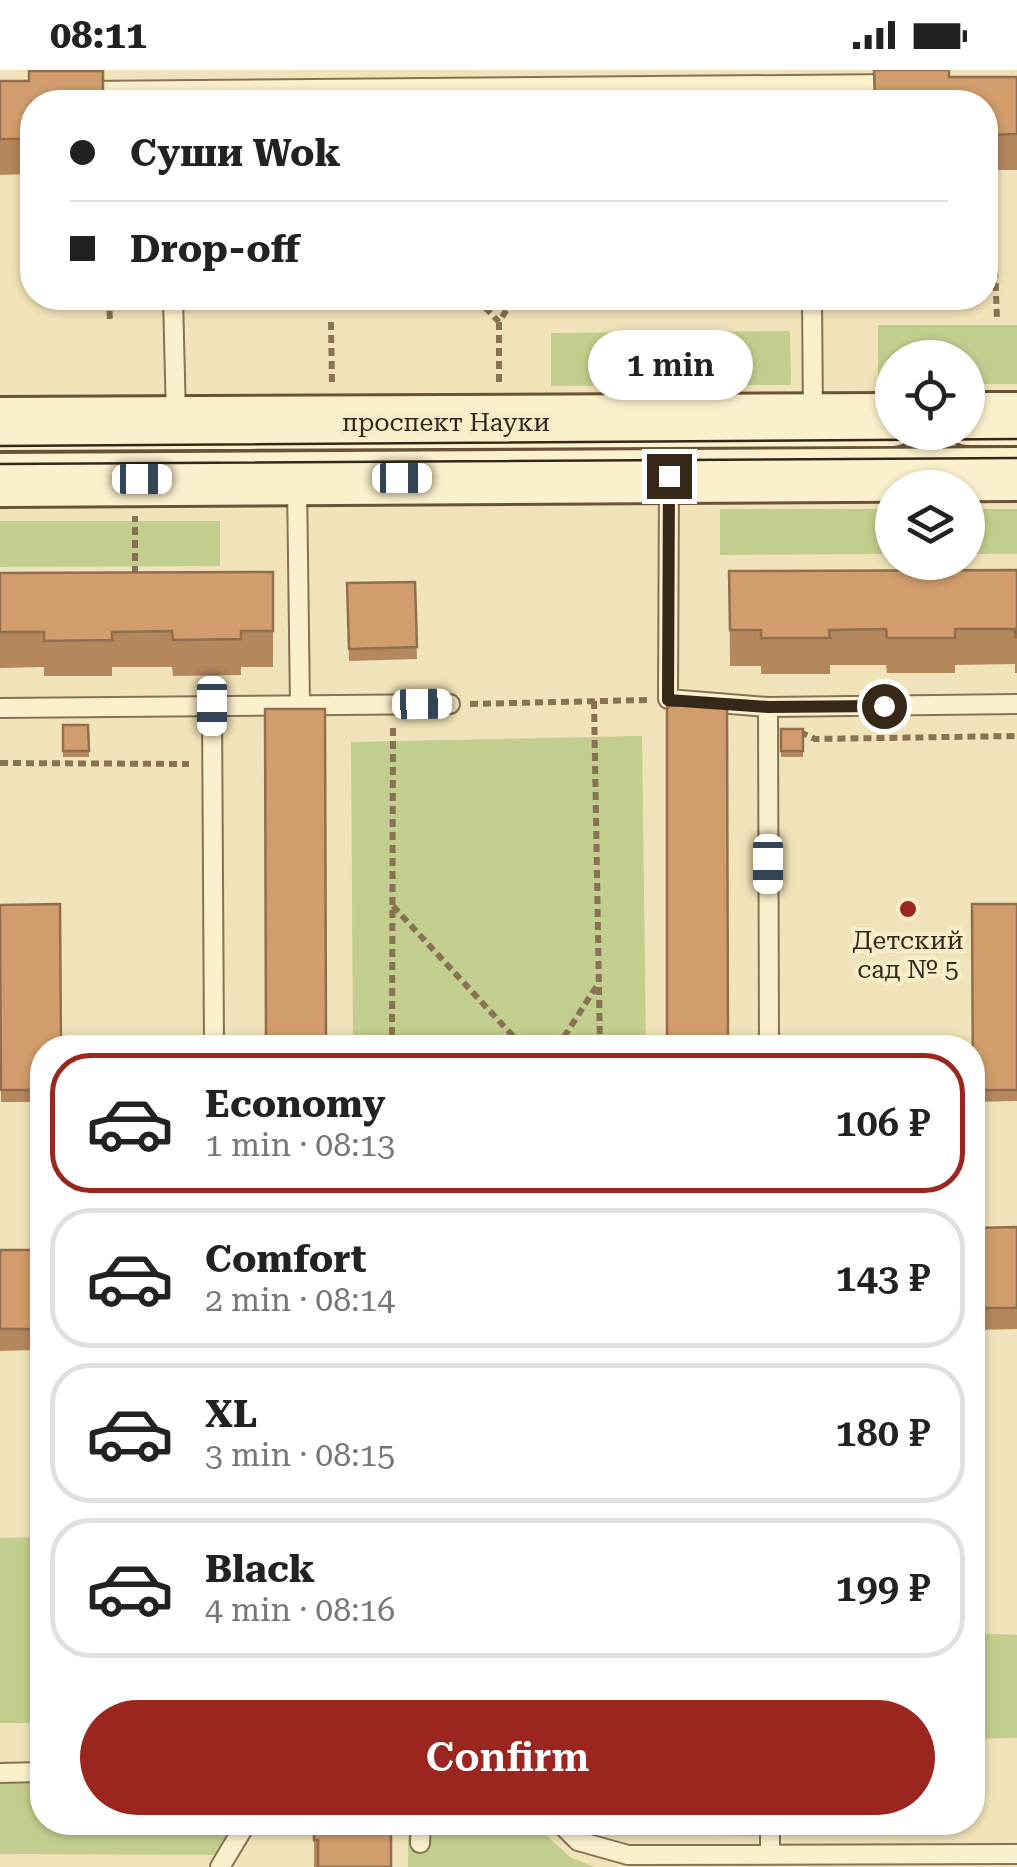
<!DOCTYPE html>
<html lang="en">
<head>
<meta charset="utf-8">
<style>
  body { margin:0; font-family:"Roboto Serif",serif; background:#f2f2f2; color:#222; height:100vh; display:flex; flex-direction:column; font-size:38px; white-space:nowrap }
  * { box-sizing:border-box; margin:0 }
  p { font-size:32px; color:#767676 }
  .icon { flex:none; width:55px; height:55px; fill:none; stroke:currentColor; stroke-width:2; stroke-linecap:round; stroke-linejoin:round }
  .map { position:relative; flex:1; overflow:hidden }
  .drawer { position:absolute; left:30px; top:965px; width:955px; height:800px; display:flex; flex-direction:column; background:#fff; border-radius:40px; box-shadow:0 2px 8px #0004 }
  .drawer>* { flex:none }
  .top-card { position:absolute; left:20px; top:20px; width:978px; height:220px; border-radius:40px; box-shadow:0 2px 8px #0004; display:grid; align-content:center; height:220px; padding:0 50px; background:#fff }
  .buttons { position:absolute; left:875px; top:270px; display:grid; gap:20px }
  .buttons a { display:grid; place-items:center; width:110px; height:110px; border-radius:50%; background:#fff; box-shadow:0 2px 8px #0004; font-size:50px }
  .end { position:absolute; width:45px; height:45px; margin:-22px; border:12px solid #352819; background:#fff; box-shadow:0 0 0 5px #fff }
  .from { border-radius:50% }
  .bubble { position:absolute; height:70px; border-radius:35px; background:#fff; box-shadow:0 2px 8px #0004; font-size:32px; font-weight:600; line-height:70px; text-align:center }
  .car { position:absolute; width:30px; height:60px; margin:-30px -15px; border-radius:12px; box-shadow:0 0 8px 2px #0007; background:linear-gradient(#fff 24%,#345 0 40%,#fff 0 76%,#345 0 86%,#fff 0) }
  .top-card b { display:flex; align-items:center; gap:35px; height:95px; font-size:38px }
  .top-card b+b { border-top:2px solid #e0e0e0 }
  .top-card i { width:25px; height:25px; background:#222 }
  ul { padding:18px 0 0; list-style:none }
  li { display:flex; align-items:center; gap:30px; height:140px; margin:0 20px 15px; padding:0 30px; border:5px solid #e0e0e0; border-radius:40px }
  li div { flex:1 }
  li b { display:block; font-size:38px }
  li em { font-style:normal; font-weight:600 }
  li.selected { border-color:#9a261f }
  li>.icon { width:90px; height:90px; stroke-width:1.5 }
  .action { display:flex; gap:20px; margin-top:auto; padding:20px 50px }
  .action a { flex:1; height:115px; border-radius:60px; background:#9a261f; color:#fff; font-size:40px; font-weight:600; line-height:115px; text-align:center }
  .status { display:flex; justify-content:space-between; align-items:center; height:70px; padding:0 50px; background:#fff; direction:ltr }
  .status svg { height:28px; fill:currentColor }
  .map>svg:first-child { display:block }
  .green { fill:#c2ce8d }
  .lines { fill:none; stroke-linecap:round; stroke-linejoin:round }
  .service-casing { stroke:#877253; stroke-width:22 }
  .secondary-casing { stroke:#695336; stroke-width:58 }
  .path { stroke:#877253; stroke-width:6; stroke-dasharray:8 5; stroke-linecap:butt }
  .service { stroke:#fbf0cc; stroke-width:18 }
  .secondary { stroke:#fbf0cc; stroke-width:52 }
  .tram { stroke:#352819; stroke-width:2.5 }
  .wall { fill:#b4875d }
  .building { fill:#d19d6c; stroke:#926e4c; stroke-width:2.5 }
  .route { stroke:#352819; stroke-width:12 }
  .poi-dot { fill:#9a261f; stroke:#f7edc9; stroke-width:4 }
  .labels { text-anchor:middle; stroke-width:8; stroke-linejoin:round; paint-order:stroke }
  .street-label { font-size:25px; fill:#352819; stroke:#f7edc9 }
  .poi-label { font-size:25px; fill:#352819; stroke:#f7edc9 }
</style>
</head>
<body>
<div class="status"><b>08:11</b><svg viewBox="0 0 49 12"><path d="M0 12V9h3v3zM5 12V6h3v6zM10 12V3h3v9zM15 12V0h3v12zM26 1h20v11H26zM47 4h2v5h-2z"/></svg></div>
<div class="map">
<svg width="1017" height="1797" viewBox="0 0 1017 1797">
  <rect width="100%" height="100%" fill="#f0e3b9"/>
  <path class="green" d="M878 255H1017V314H968V288H892V314H878Z
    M790 261 791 315 551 316V263Z
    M720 439H892V484L720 485Z
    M968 439H1017V484H968Z
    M0 451H220V496L0 497Z
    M642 666 646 977H353L351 672Z
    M42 1467V1653H0V1468Z
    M973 1563 1017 1565V1668L973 1669Z
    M42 1712V1752L237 1753 217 1785 0 1784V1713Z
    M408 1753H533L570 1787 594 1797H408Z
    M594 1753H756V1766L605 1763Z"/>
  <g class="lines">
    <g class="service-casing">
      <path id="service" d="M80 21 894 14
        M173 228 176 347
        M812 228 813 347
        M669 409 668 629 768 637 1017 634
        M297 414 300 635
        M212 636 214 978
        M768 637 769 978
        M0 638 450 634
        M0 1703 42 1702
        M559 1752 578 1771 628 1785 1017 1784
        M420 1773 421 1752
        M770 1783V1752
        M220 1797 247 1752"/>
    </g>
    <g class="secondary-casing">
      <path id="secondary" d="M968 349H1017
        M0 354 892 350
        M0 410 1017 404"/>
    </g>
    <path class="path" d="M992 122 997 249
      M109 228 110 253
      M476 228 499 252 514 228
      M331 252 332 315
      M499 252V315
      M135 504V446
      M594 631 600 978
      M470 634 647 630
      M800 662 815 669 1017 666
      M0 693 189 694
      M393 836 524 978
      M392 978 393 656
      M557 978 598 914"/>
    <use href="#service" class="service"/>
    <use href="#secondary" class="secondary"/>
    <path class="tram" d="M0 376 1017 369
      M0 394 1017 388"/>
  </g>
  <path class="wall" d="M949 7H1017V100H985V32Z
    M0 11 32 32V104L0 105Z
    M1017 500V603H1015V594L955 595V603H887L886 595H830V604H761V596H730L729 501Z
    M273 502V597H241V605L173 606 172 597H112V606H44V597L0 598V503Z
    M415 512 417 589 349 591 347 513Z
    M63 655H88L89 687H63Z
    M781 659H803V687H781Z
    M972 834H1017V1031L973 1032Z
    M0 835 42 978V1032H1Z
    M1017 1157V1259L979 1260 981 1404H972V1158Z
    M0 1180H42V1264H33V1280L0 1281Z
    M314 1752 391 1797H314Z"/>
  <path class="building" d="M874 0H949V7H1017V64L985 65V32H875Z
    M29 1H103V32H32V69H0V11H29Z
    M1017 500V567H1015V559H955V568H887L886 559 829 560 830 568H761V560H730L729 501Z
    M273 502V561H241V569L173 570 172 561 112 562V570L44 571V562H0V503Z
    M415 512 417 577 349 579 347 513Z
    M727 635 728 978H667V636Z
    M265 639H325L326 978H266Z
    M63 655H88L89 681H63Z
    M781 659H803V681H781Z
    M60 834 61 978H42V1020H1L0 835Z
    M972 834H1017V1020H973Z
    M1017 1157V1238H979L981 1382H972V1158Z
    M0 1180H42V1242H33V1259H0Z
    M314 1752H391V1797H318V1770H314Z"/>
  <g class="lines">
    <path class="route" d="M669 406 668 630 768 637 884 636"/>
  </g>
  <circle class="poi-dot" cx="908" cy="839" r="10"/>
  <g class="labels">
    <g class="street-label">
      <text x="446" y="361">проспект Науки</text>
    </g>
    <g class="poi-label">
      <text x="908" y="879">Детский<tspan x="908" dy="29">сад № 5</tspan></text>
    </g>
  </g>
</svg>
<div class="buttons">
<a><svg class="icon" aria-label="locate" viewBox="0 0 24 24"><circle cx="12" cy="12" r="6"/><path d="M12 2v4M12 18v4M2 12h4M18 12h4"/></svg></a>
<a><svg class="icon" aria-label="layers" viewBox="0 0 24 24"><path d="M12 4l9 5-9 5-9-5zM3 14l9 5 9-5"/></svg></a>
</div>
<i class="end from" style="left:884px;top:636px"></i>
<i class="end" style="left:669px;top:406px"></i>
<div class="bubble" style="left:588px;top:260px;width:165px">1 min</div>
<i class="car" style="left:402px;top:408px;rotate:90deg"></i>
<i class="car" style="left:142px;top:409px;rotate:90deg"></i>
<i class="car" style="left:422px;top:634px;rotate:89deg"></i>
<i class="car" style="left:212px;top:636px;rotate:180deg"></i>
<i class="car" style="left:768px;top:794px;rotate:180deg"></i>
<div class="top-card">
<b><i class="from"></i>Суши Wok</b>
<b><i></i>Drop-off</b>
</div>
<section class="drawer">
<ul>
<li class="selected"><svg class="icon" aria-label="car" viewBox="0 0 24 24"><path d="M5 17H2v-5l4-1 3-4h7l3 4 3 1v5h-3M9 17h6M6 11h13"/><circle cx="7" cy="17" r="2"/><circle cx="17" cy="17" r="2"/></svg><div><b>Economy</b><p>1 min · 08:13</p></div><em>106 ₽</em></li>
<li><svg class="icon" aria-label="car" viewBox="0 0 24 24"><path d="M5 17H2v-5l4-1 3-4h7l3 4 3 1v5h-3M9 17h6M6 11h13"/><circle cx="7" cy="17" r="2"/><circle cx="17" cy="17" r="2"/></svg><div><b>Comfort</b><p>2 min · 08:14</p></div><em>143 ₽</em></li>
<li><svg class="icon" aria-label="car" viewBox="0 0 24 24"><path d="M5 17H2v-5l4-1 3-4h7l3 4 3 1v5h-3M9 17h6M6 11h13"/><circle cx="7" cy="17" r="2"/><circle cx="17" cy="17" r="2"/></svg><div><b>XL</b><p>3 min · 08:15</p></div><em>180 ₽</em></li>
<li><svg class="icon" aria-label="car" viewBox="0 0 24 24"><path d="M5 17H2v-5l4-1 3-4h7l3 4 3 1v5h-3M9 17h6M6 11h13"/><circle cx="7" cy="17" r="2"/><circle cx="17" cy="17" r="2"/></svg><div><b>Black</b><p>4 min · 08:16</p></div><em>199 ₽</em></li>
</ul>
<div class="action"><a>Confirm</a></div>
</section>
</div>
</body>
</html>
